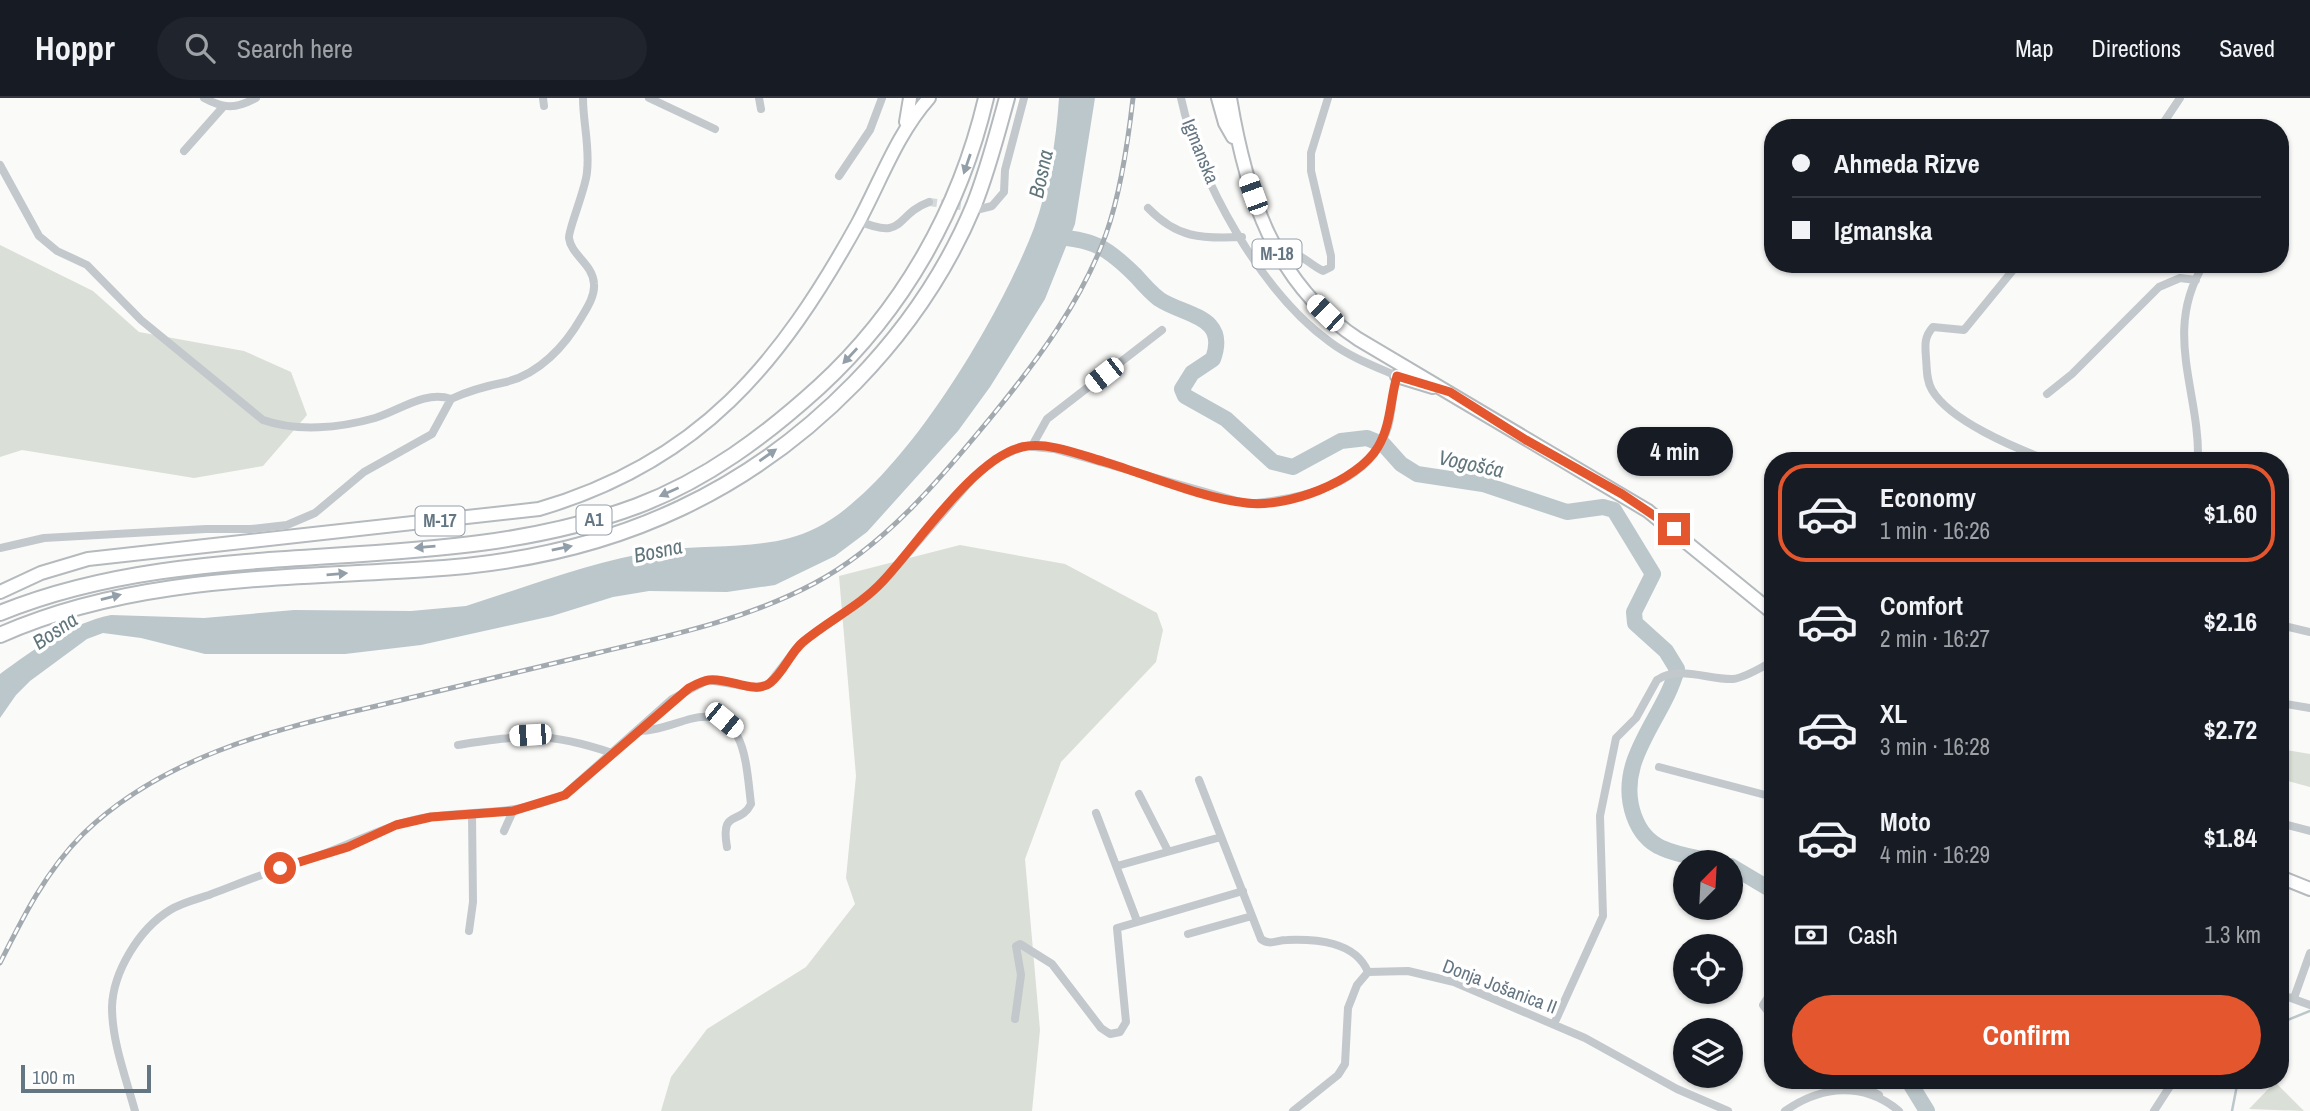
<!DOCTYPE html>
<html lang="en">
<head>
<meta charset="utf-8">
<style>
  body { margin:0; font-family:"Archivo Narrow",sans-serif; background:#20242c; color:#f1f3f6; height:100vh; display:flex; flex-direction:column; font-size:26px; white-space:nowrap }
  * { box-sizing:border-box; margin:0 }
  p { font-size:23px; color:#9ea1a6 }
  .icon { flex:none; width:38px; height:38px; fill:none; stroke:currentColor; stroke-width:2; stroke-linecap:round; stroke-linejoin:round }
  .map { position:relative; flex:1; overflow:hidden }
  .side { position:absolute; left:1764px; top:354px; width:525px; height:637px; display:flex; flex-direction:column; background:#171b24; border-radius:28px; box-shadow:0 2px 5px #0004 }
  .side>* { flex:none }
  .top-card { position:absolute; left:1764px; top:21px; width:525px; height:154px; border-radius:28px; box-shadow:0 2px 5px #0004; display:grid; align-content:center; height:154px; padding:0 28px; background:#171b24 }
  .needle { width:46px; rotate:24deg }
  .fabs { position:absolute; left:1673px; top:752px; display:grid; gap:14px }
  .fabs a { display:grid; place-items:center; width:70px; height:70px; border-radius:50%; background:#171b24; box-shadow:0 2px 5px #0004; font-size:35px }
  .scale { position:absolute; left:21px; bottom:18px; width:130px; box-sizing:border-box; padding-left:7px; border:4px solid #657683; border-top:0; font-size:19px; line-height:24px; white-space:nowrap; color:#657683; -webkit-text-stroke:5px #fff; paint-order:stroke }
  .end { position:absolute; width:32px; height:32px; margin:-16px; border:9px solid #e4572e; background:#fff; box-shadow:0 0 0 4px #fff }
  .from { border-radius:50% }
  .bubble { position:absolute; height:49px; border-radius:24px; background:#171b24; box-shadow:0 2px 5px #0004; font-size:23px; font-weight:700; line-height:49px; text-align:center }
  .car { position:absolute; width:21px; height:42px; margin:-21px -10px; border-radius:9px; box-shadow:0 0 5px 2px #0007; background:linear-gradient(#fff 24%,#345 0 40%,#fff 0 76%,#345 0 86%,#fff 0) }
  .top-card b { display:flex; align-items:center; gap:24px; height:66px; font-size:26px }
  .top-card b+b { border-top:2px solid #363941 }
  .top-card i { width:18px; height:18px; background:#f1f3f6 }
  ul { padding:12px 0 0; list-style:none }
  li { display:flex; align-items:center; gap:21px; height:98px; margin:0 14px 10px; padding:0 14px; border:4px solid transparent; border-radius:28px }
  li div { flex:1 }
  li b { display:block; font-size:26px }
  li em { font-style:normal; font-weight:700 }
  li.on { border-color:#e4572e }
  li>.icon { width:63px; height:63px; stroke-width:1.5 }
  .pay { display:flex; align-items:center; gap:18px; height:77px; padding:0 28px; font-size:26px }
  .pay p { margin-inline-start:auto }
  .button { display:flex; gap:14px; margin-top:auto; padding:14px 28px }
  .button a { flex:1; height:80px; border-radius:42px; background:#e4572e; color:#fff; font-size:28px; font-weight:700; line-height:80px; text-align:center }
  header { display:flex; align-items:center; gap:42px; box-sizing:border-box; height:98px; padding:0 35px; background:#171b24; border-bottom:2px solid #363941 }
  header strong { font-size:33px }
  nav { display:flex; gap:38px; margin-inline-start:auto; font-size:24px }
  .search { width:490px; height:63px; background:#20242c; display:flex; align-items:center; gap:18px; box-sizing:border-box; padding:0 24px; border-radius:38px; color:#9ea1a6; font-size:26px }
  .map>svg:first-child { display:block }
  .green { fill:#dadfd7 }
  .water { fill:#bbc7cb }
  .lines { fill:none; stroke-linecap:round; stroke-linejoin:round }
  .stream { stroke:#bbc7cb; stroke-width:2.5 }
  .river { stroke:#bbc7cb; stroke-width:16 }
  .minor-tunnel { stroke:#d5d9db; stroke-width:8; stroke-dasharray:8 4; stroke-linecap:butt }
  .primary-casing { stroke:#b5babe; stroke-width:16 }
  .motorway-casing { stroke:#b4b9bd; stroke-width:18 }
  .minor { stroke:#c3c8cc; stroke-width:8 }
  .primary { stroke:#fff; stroke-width:12 }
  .motorway { stroke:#fff; stroke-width:14 }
  .rail-casing { stroke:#a2aab0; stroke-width:5 }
  .rail { stroke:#fff; stroke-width:2.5; stroke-dasharray:8; stroke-linecap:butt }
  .oneway { fill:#939fa8 }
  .route { stroke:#e4572e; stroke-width:9 }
  .labels { text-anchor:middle; stroke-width:7; stroke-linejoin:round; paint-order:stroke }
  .shield { fill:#fff; stroke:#939fa8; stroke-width:2 }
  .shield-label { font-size:18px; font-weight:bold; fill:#657683 }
  .street-label { font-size:19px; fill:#657683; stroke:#fff }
  .water-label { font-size:21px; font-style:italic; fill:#60757c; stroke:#fff }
</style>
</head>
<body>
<header>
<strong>Hoppr</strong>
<div class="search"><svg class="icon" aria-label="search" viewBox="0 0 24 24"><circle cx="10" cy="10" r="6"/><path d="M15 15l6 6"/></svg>Search here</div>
<nav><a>Map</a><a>Directions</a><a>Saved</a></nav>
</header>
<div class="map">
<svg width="2310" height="1013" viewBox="0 0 2310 1013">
  <rect width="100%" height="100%" fill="#fafaf8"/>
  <path class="green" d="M0 147 93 193 139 234 244 253 291 274 307 317 263 368 194 380 22 352 0 359Z
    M960 447 1065 466 1157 515 1163 532 1156 564 1061 664 1025 761 1040 932 1032 1013H661L671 979 707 931 806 869 855 806 846 780 856 678 839 478Z
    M2280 651 2310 656V689L2280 681Z
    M2275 984 2304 1013 2249 1011Z"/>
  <path class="water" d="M1059 0H1095L1075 126 1045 201 990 289 958 333 867 434 835 458 775 487 727 494 649 493 613 499 552 518 421 547 345 556H205L141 540 103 535 87 541 30 583 16 597 0 620V576C34 551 69 526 111 517L204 520 294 512 411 513 466 508C530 488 594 462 660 453 712 445 768 454 816 430 901 388 1001 217 1034 130 1049 88 1056 44 1059 0Z"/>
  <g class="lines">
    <path class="stream" d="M2280 925 2310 913
      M2232 1013 2238 982"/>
    <path class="river" d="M1050 139C1092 140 1107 149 1136 178 1143 186 1151 195 1159 201 1184 218 1229 217 1213 261L1192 275 1182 291 1185 298 1226 321 1273 364 1293 369 1341 343 1367 340 1384 347 1401 366 1417 376 1483 386 1567 414 1603 409 1614 412 1653 476 1634 514 1635 525 1666 553 1677 571C1664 621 1614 662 1634 718 1639 732 1648 744 1662 750 1679 758 1701 760 1720 765
      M1731 768 1773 793
      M1908 982 1927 1013"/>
    <path class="minor-tunnel" d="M929 104 975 110"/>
    <g class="primary-casing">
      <path id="primary" d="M1218 0 1225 25 1233 39
        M1230 0C1246 95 1273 185 1358 241L1648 413 1773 515
        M906 24 910 0
        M1397 278 1433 289
        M0 494 41 475 88 461 539 411C700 364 780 266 858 125 881 82 897 36 929 0
        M2280 779 2310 791"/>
    </g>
    <g class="motorway-casing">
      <path id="motorway" d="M0 515C203 432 433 484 637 408 706 382 765 338 819 289 903 212 960 111 986 0
        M0 537C135 477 283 481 428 471 514 466 603 447 681 410 808 350 920 237 974 107 988 72 997 36 1007 0"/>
    </g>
    <path class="minor" d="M204 0C224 11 236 11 256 0
      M543 0 544 8
      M649 0 715 31
      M759 0 761 11
      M1181 0C1199 83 1261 194 1330 244 1350 259 1374 268 1397 278
      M2160 30 2180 0
      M184 53 223 9
      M0 67 39 138 57 153 87 167 141 222 263 322C297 334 340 330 375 320 399 313 425 292 451 301L432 336 364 374 315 415 287 427 251 431H206L44 440 0 450
      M839 78 870 32 882 0
      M1148 110C1177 140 1201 141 1242 139
      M980 111 992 108 1004 94 1005 72 1024 0
      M859 123C906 143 894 117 929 104
      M1275 154C1296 148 1306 165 1323 173L1331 169V158L1311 73V55L1328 0
      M2018 166 1964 232 1933 229C1924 239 1925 247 1926 260 1927 270 1926 282 1932 292 1950 323 2015 350 2048 362
      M2047 296 2072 276 2159 189 2180 180 2196 182
      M451 301C470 292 486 288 506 284 539 276 565 248 581 220 587 210 595 198 594 186 593 166 571 157 569 140 568 132 586 90 587 74 590 49 583 25 583 0
      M1032 348 1047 321 1162 232
      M2198 362C2200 294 2162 233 2204 166
      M2280 527 2310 534
      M2280 605 2310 610
      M637 633C656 633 672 626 690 621 746 606 746 666 751 706 740 728 720 710 727 749
      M458 647C523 637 547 633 612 655
      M1659 669 1773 699
      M1199 682 1261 841C1270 848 1276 842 1287 842 1316 841 1355 843 1368 874
      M1139 696 1168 753
      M1096 715 1137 823
      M2280 725 2310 733
      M504 733 513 713
      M1117 768 1221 739
      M469 833 473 804 472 717
      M1188 836 1252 818
      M1773 892 1763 907 1773 920
      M2280 896 2310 907
      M2294 900 2310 855
      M1015 921 1021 877 1016 848 1020 846 1052 866 1101 930 1110 936 1120 934 1126 924 1117 830 1243 793
      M1554 926 1603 818 1600 718 1616 640 1636 620 1657 582C1678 567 1709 582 1733 581 1745 580 1762 569 1773 563
      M1851 982 1879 997
      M2162 982 2172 984
      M135 1013C126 980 112 944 112 909 113 874 139 831 170 812 181 805 197 801 209 797 243 784 275 771 309 761 349 748 388 725 429 719 479 712 515 718 564 697L672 601 708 582 757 590 768 587 800 546 865 500 883 484 974 379 995 361 1024 348 1054 351 1248 406C1301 401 1370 387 1388 329 1393 311 1392 293 1398 275
      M1293 1013 1338 977 1345 966 1348 910 1357 887 1368 874 1408 873 1454 884 1585 940 1677 991 1728 1013
      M1785 1013C1822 987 1864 984 1899 1013
      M2154 1013 2174 982"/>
    <use href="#primary" class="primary"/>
    <use href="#motorway" class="motorway"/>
    <g class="rail-casing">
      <path id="rail" d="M0 865C23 819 46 773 83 736 160 661 267 633 368 610 446 591 523 573 601 554 673 537 747 521 813 486 885 448 941 380 992 318 1037 263 1082 203 1106 136 1121 94 1128 44 1133 0"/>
    </g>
    <use href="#rail" class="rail"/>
  </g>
  <defs><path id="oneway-solid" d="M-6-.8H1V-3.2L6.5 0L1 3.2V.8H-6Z" transform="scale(1.75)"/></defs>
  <g class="oneway">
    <use href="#oneway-solid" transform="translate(967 66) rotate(109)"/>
    <use href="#oneway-solid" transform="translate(850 258) rotate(133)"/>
    <use href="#oneway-solid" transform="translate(768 357) rotate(-35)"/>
    <use href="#oneway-solid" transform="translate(669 394) rotate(156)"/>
    <use href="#oneway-solid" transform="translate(425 449) rotate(175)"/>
    <use href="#oneway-solid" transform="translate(562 450) rotate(-12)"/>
    <use href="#oneway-solid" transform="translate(337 476) rotate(-5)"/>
    <use href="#oneway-solid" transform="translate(111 499) rotate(-14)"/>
  </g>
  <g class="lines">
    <path class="route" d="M280 770 348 749 396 727 431 719 513 713 565 697 689 590C695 587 702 583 709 582 728 579 755 597 770 585 784 574 790 555 803 544 829 522 860 508 883 483 917 447 974 360 1022 349 1047 343 1081 357 1105 364 1148 377 1204 401 1247 405 1287 410 1357 384 1378 349 1391 327 1390 302 1397 278L1450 294 1526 342 1622 396 1674 431"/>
  </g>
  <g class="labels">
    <g class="shield">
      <rect x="1252.5" y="141.5" width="49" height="29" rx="5"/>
      <rect x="576.5" y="407.5" width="35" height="29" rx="5"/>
      <rect x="415.5" y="408.5" width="49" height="29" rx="5"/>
    </g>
    <g class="shield-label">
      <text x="1277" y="162">M-18</text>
      <text x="594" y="428">A1</text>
      <text x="440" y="429">M-17</text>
    </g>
    <g class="street-label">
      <text transform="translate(1201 53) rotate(68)" y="7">Igmanska</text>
      <text transform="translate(1500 888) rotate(21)" y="7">Donja Jošanica II</text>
    </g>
    <g class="water-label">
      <text transform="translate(1041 76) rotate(-78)" y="7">Bosna</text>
      <text transform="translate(1471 366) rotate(12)" y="7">Vogošća</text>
      <text transform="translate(658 453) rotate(-12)" y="7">Bosna</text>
      <text transform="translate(55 533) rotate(-34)" y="7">Bosna</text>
    </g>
  </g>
</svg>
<div class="fabs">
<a><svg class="needle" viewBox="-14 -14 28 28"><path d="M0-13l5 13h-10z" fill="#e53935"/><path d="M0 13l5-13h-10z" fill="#9ea1a6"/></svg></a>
<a><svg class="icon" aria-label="locate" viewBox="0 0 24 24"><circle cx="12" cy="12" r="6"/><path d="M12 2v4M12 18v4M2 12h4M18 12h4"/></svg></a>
<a><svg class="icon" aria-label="layers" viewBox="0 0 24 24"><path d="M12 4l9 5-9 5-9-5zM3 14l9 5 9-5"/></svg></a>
</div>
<div class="scale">100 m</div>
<i class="end from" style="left:280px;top:770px"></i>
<i class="end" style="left:1674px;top:431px"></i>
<div class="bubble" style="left:1617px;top:329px;width:116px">4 min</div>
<i class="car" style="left:1253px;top:96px;rotate:340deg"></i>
<i class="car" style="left:1325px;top:215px;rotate:314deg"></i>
<i class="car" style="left:1104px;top:277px;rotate:232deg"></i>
<i class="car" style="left:724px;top:622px;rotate:129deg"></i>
<i class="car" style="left:530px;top:637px;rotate:266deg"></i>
<div class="top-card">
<b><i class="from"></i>Ahmeda Rizve</b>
<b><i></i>Igmanska</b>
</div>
<section class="side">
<ul>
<li class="on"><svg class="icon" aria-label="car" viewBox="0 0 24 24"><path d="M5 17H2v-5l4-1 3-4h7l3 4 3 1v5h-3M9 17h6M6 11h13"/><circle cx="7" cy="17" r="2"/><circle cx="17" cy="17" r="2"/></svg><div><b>Economy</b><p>1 min · 16:26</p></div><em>$1.60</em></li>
<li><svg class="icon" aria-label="car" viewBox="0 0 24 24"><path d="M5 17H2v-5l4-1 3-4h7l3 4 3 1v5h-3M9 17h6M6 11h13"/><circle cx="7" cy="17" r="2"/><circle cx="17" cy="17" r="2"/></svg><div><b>Comfort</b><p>2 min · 16:27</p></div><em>$2.16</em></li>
<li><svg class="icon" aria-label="car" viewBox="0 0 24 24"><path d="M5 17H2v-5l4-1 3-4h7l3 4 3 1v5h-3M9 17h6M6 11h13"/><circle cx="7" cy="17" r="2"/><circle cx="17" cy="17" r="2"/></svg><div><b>XL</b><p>3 min · 16:28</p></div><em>$2.72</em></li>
<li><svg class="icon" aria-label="car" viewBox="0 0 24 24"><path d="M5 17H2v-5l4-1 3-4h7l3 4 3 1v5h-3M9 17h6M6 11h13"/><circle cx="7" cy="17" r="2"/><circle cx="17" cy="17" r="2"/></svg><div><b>Moto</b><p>4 min · 16:29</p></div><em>$1.84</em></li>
</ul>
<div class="pay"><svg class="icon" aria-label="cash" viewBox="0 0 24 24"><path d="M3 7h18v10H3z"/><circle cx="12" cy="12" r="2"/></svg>Cash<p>1.3 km</p></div>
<div class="button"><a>Confirm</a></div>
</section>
</div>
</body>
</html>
